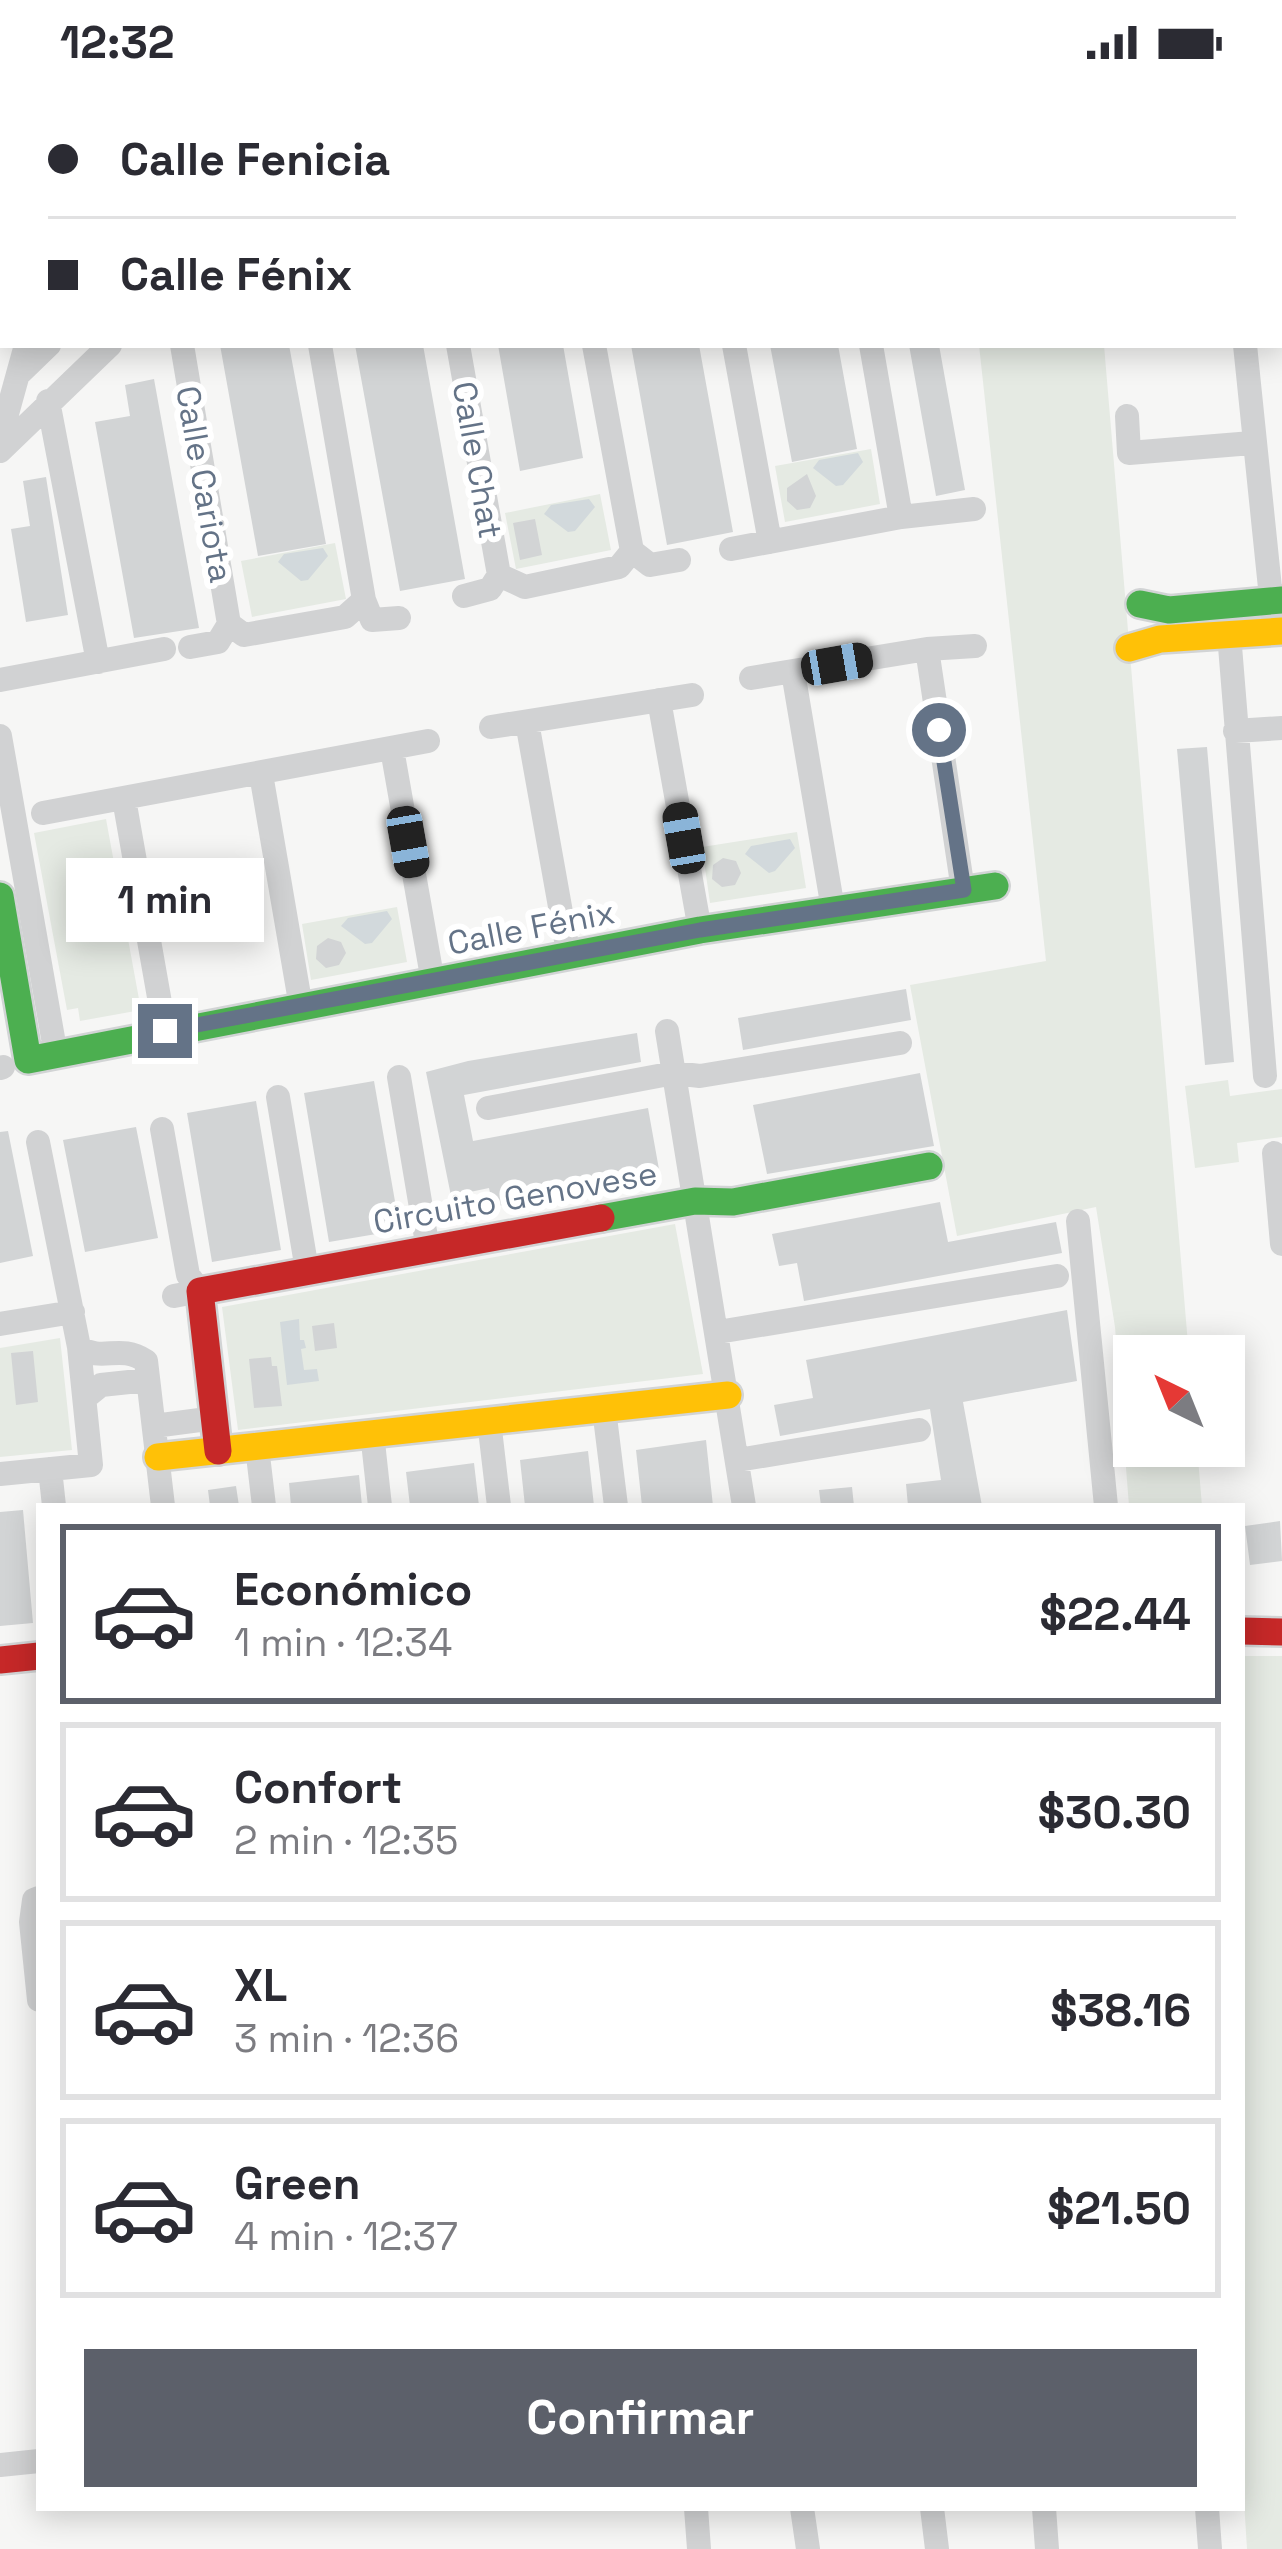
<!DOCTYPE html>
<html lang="es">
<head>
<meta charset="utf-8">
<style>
  body { margin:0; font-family:"Space Grotesk",sans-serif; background:#f2f2f3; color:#2b2b33; height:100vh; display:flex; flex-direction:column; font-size:45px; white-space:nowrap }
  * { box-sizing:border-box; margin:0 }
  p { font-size:39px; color:#7c7c81 }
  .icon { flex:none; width:66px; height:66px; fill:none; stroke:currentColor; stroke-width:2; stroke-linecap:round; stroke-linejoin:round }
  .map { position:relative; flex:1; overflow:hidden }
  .side { position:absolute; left:36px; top:1419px; width:1209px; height:1008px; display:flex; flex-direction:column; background:#fff; border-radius:0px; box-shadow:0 6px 30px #0003 }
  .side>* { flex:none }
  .hud { position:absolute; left:0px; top:0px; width:1284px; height:264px; box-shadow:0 6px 30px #0003; display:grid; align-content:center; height:264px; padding:0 48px; background:#fff }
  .needle { width:78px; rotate:317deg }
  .buttons { position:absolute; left:1113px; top:1251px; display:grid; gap:24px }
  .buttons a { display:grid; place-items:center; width:132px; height:132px; border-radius:0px; background:#fff; box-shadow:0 6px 30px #0003; font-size:60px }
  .end { position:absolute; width:54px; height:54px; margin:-27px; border:15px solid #647387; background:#fff; box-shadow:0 0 0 6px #fff }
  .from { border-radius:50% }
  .bubble { position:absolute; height:84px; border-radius:0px; background:#fff; box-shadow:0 6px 30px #0003; font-size:39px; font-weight:700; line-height:84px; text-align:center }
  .car { position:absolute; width:36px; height:72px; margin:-36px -18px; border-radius:15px; box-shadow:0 0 9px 3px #0007; background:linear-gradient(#222 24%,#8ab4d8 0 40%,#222 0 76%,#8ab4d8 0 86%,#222 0) }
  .hud b { display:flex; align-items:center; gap:42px; height:114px; font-size:45px }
  .hud b+b { border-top:3px solid #e1e1e2 }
  .hud i { width:30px; height:30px; background:#2b2b33 }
  ul { padding:21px 0 0; list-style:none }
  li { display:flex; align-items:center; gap:36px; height:180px; margin:0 24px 18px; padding:0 24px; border:6px solid #e1e1e2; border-radius:0px }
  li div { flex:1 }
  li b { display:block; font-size:45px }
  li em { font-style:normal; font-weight:700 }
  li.on { border-color:#5c606a }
  li>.icon { width:108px; height:108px; stroke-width:1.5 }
  .cta { display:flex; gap:24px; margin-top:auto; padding:24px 48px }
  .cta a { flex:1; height:138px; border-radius:0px; background:#5c606a; color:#fff; font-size:48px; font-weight:700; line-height:138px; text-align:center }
  .status { display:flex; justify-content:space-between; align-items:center; height:84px; padding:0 60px; background:#fff; direction:ltr }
  .status svg { height:33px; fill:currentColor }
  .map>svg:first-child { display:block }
  .green { fill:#e5eae3 }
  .water { fill:#d2d9dc }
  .building { fill:#d2d4d5 }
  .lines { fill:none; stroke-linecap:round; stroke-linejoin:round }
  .fast-casing { stroke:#d2d4d5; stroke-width:32 }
  .slow-casing { stroke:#d2d4d5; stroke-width:32 }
  .jam-casing { stroke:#d2d4d5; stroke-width:32 }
  .street { stroke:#d1d2d3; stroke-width:24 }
  .fast { stroke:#4caf50; stroke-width:27 }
  .slow { stroke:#ffc107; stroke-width:27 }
  .jam { stroke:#c62828; stroke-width:27 }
  .route { stroke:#647387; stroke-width:15 }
  .labels { text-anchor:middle; stroke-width:12; stroke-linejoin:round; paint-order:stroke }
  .street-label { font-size:33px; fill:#647387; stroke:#fff }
</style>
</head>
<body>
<div class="status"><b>12:32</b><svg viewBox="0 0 49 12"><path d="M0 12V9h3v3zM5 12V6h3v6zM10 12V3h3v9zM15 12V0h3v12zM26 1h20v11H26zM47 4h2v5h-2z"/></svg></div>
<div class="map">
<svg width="1282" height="2465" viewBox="0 0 1282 2465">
  <rect width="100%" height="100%" fill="#f6f6f5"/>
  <path class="green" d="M1029 0H1282V164L1281 3Z
    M979 261H1104L1189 1272H1134V1362H1197L1202 1422H1129L1115 1243 1096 1123 957 1152 910 901 1046 877Z
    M871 365 880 420 785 438 775 382Z
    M600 410 611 466 516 485 505 429Z
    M335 459 346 515 252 533 241 477Z
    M106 735 141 926 80 937 78 924 67 926 34 749Z
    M797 748 806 804 710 819 702 763Z
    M397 823 407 878 311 896 302 840Z
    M1228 996 1230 1012 1282 1005V1053L1237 1059 1239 1078 1195 1084 1185 1002Z
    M675 1140 703 1290 238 1346 222 1223Z
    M60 1254 72 1366 0 1373V1264Z
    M1242 1572H1282V2465H1247L1242 2384Z"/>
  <path class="water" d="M858 369 863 378 843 401 836 402 813 384 819 376Z
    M589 415 595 423 575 447 568 448 544 430 551 421Z
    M323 464 328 472 308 496 301 497 278 478 284 470Z
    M790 755 795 764 775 787 769 789 745 770 751 762Z
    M387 827 392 835 372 859 365 860 341 842 348 834Z
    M299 1235 300 1256H304L306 1264 301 1265 304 1286 317 1285 319 1297 287 1301 280 1238Z"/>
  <path class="building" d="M220 261H289L326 460 258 472Z
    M355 261H423L465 495 400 507Z
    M498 261H563L583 374 520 387Z
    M631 261H699L733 448 667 461Z
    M770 261H838L857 365 792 378Z
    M909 261H939L965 406 936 412Z
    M154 295 199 544 134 554 95 338 130 332 125 301Z
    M807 390 816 412 810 424 797 426 787 417V404Z
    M46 393 68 531 26 538 11 445 30 442 23 397Z
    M535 435 542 471 520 476 513 439Z
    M1207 663 1234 978 1205 981 1177 665Z
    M723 774 736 777 741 789 735 801 722 803 712 795 713 781Z
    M328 854 341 858 346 869 339 881 326 884 316 875 317 862Z
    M906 905 911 936 743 966 738 934Z
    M637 949 641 978 464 1011 473 1057 648 1024 660 1091 493 1123 489 1104 451 1112 426 988 468 977Z
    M920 989 934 1062 767 1090 753 1021Z
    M374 997 400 1146 329 1158 304 1009Z
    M256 1017 281 1166 212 1178 187 1029Z
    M136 1043 158 1154 85 1168 63 1056Z
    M8 1047 33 1172 0 1179V1048Z
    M940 1118 948 1158 1056 1138 1062 1169 804 1217 797 1179 779 1182 772 1150Z
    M1067 1226 1077 1297 963 1318 982 1422H908L906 1400 941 1396 930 1325 780 1352 774 1321 813 1314 806 1276Z
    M334 1239 337 1264 315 1267 312 1242Z
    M33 1267 38 1318 16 1321 11 1269Z
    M271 1273 272 1282H277L282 1322 254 1324 249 1275Z
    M706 1356 713 1422H642L636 1366Z
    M588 1367 594 1422H525L520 1376Z
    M474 1379 479 1422H410L406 1388Z
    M359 1391 362 1422H291L289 1399Z
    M236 1402 239 1422H210L208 1406Z
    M852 1403 854 1422H821L819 1406Z
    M23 1426 33 1539 0 1542V1428Z
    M1280 1437 1282 1477 1250 1481 1245 1442Z"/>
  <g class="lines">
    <g class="fast-casing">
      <path id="fast" d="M1002 0V3
        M1140 520 1169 526 1282 516
        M0 812 28 976 700 846 995 802
        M601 1134 695 1117 733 1118 929 1082"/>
    </g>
    <g class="slow-casing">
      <path id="slow" d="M804 0 811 3
        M1129 564 1160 555 1282 547
        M158 1373 728 1311"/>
    </g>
    <g class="jam-casing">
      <path id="jam" d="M218 1367 200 1207 601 1134
        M1242 1547 1282 1548
        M0 1576 39 1572"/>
    </g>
    <path class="street" d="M12 0 13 3
      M43 0 44 3
      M180 0V3
      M319 0 320 3
      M456 0 457 3
      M594 0V3
      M762 3 784 0
      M877 3 882 0
      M0 89 3 88
      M0 229 3 218
      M182 261 229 540
      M320 261 364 516
      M458 261 499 491
      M594 261 632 467
      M734 261 770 458
      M871 261 901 433
      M1245 261 1273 533
      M18 291 49 261
      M48 317 98 578
      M1127 332 1129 369 1252 359
      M0 355 26 261
      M0 367 110 261
      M731 465 901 433 974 425
      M464 512 490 505 499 491 525 503 619 483 632 467 650 481 679 476
      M1229 550 1265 992
      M190 563 218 558 229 540 244 551 345 533 364 516 372 536 399 534
      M927 565 963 806
      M793 588 833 825
      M751 594 927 565 975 562
      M0 596 164 565
      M659 616 700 846
      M527 638 569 873
      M491 643 692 611
      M1235 647 1282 644
      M0 652 56 971
      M392 665 433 898
      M261 690 301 923
      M124 715 165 947
      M43 729 428 657
      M667 947 744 1422
      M0 984 3 983
      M399 993 428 1165
      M278 1013 307 1186
      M488 1024 674 989 700 992 900 959
      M162 1045 188 1191 200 1207 174 1212
      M1274 1069 1282 1160
      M1078 1137 1106 1422
      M0 1240 73 1228
      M718 1248 1057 1192
      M79 1263C104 1279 118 1259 146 1277L163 1422
      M85 1314 101 1301 148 1296
      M604 1325 616 1422
      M489 1337 499 1422
      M154 1342 215 1334
      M372 1349 380 1422
      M257 1363 264 1422
      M738 1376 919 1346
      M50 1385 54 1422
      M0 1390 91 1381 79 1263 38 1058
      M39 1814 34 1816 31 1838 39 1916
      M0 2381 39 2377
      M696 2424 699 2465
      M802 2424 808 2465
      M932 2424 937 2465
      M1044 2424 1047 2465
      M1207 2424 1210 2465"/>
    <use href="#fast" class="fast"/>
    <use href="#slow" class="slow"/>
    <use href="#jam" class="jam"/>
  </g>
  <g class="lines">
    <path class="route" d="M165 947 700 846 964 806 939 646"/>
  </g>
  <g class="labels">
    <g class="street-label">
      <text transform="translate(478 376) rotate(80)" y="12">Calle Chat</text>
      <text transform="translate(205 400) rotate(80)" y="12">Calle Cariota</text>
      <text transform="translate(531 843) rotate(-11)" y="12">Calle Fénix</text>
      <text transform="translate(515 1113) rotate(-10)" y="12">Circuito Genovese</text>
    </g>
  </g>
</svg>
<div class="buttons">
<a><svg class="needle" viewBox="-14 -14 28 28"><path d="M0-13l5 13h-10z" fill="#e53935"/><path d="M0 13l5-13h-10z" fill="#7c7c81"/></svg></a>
</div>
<i class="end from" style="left:939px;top:646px"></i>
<i class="end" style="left:165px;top:947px"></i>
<div class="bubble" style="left:66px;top:774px;width:198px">1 min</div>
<i class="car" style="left:837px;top:580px;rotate:80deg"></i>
<i class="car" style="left:684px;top:754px;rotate:350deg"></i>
<i class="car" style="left:408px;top:758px;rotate:170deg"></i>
<div class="hud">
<b><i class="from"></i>Calle Fenicia</b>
<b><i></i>Calle Fénix</b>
</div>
<section class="side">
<ul>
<li class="on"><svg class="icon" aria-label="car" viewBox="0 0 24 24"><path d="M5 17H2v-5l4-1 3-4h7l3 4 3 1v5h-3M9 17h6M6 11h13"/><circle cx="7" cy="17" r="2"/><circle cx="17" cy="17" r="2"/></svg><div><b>Económico</b><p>1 min · 12:34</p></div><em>$22.44</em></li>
<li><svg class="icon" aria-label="car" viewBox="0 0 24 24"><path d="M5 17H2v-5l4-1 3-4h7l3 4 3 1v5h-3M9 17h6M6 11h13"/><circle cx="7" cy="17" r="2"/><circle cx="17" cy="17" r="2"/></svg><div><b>Confort</b><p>2 min · 12:35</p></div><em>$30.30</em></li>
<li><svg class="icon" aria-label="car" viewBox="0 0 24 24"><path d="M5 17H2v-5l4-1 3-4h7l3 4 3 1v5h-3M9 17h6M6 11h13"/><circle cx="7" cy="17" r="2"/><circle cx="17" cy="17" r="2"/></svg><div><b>XL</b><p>3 min · 12:36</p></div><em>$38.16</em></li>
<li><svg class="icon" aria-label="car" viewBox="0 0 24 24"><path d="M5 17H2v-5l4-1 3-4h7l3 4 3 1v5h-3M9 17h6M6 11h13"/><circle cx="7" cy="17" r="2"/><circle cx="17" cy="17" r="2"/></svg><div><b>Green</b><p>4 min · 12:37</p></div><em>$21.50</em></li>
</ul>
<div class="cta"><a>Confirmar</a></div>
</section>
</div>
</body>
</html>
